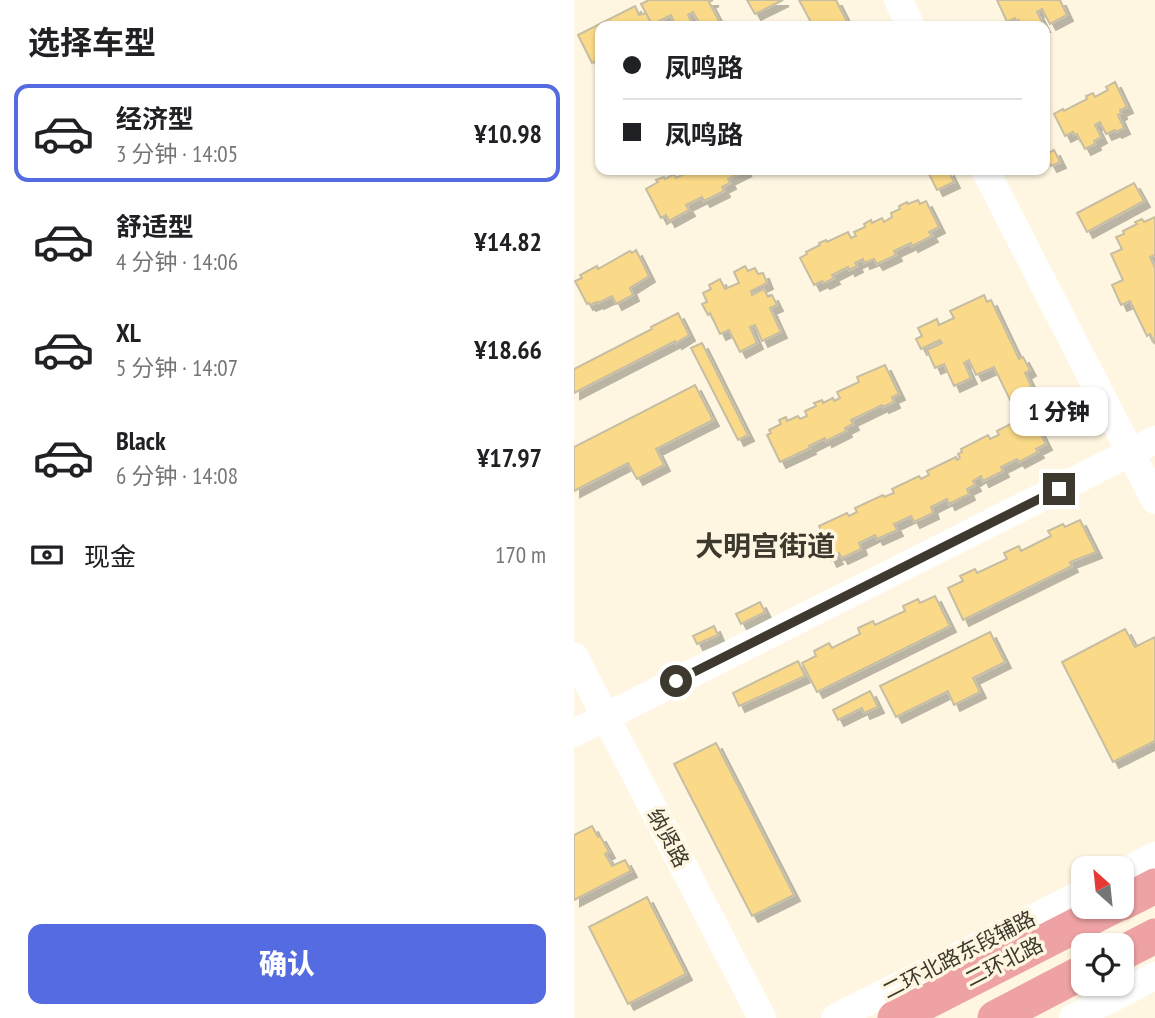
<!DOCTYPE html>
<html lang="zh">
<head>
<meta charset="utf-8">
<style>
  body { margin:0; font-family:"PT Sans Narrow","Noto Sans SC",sans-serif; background:#f6f6f6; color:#202124; height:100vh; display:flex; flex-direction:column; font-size:26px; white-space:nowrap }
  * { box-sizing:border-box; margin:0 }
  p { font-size:23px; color:#757577 }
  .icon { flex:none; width:38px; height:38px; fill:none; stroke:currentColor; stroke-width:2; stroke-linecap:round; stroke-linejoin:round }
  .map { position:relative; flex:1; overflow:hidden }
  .drawer { display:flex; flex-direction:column; background:#fff; width:574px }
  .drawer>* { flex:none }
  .top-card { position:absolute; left:21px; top:21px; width:455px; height:154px; border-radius:14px; box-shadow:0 2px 5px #0004; display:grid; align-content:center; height:154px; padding:0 28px; background:#fff }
  .needle { width:46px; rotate:333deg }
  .buttons { position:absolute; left:497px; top:856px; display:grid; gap:14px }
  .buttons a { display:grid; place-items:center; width:63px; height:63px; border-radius:14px; background:#fff; box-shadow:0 2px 5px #0004; font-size:35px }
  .end { position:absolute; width:32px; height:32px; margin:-16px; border:9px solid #3d392e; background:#fff; box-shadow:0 0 0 4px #fff }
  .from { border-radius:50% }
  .bubble { position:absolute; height:49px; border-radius:14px; background:#fff; box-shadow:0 2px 5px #0004; font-size:23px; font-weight:800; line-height:49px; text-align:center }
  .top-card b { display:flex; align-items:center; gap:24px; height:66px; font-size:26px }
  .top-card b+b { border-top:2px solid #e0e0e0 }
  .top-card i { width:18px; height:18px; background:#202124 }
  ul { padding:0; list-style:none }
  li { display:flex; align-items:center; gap:21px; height:98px; margin:0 14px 10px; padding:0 14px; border:4px solid transparent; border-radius:14px }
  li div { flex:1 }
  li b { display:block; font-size:26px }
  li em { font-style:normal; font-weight:800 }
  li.selected { border-color:#556be1 }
  li>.icon { width:63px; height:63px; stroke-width:1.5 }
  h2 { padding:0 28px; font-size:32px; line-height:84px }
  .pay { display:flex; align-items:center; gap:18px; height:77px; padding:0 28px; font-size:26px }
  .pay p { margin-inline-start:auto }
  .button { display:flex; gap:14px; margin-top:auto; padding:14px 28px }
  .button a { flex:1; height:80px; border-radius:14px; background:#556be1; color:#fff; font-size:28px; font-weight:800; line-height:80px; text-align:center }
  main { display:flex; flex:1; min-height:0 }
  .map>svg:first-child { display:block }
  .building { fill:#fada88; stroke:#c7bda3; stroke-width:2; filter:url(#shadow) }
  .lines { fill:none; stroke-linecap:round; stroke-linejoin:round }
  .secondary { stroke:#fff; stroke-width:28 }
  .highway { stroke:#eea2a3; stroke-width:35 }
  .route { stroke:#3d392e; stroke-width:9 }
  .labels { text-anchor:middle; stroke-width:7; stroke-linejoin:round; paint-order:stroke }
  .street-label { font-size:21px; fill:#3d392e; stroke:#fef6e0 }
  .district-label { font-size:28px; font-weight:bold; fill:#3d392e; stroke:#fef6e0 }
</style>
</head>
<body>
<main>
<section class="drawer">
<h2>选择车型</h2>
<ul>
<li class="selected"><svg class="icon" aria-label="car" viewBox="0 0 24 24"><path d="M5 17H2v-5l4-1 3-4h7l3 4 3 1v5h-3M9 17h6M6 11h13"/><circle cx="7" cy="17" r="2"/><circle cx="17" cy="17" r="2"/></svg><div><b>经济型</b><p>3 分钟 · 14:05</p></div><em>¥10.98</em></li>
<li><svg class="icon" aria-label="car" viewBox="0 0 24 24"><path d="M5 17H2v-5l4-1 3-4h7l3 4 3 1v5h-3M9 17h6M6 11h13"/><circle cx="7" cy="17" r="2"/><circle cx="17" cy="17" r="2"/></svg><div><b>舒适型</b><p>4 分钟 · 14:06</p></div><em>¥14.82</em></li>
<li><svg class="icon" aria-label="car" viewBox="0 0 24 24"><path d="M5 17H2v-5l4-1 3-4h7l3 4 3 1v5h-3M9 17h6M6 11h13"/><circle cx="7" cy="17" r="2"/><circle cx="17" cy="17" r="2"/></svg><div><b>XL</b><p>5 分钟 · 14:07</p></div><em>¥18.66</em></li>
<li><svg class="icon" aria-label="car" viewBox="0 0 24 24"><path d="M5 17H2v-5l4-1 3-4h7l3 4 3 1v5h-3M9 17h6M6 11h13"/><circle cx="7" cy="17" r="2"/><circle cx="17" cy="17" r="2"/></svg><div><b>Black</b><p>6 分钟 · 14:08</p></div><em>¥17.97</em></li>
</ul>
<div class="pay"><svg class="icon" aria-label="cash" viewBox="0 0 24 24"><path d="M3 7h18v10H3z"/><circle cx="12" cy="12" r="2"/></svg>现金<p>170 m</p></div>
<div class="button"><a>确认</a></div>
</section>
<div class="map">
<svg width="581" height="1018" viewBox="0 0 581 1018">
  <defs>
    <filter id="shadow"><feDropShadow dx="6" dy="6" stdDeviation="0" flood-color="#0004"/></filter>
  </defs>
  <rect width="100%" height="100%" fill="#fef6e0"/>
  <path class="building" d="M75 0H139L135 2 145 21 134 26H127L119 12 114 15 119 26H99L97 23 100 22 97 15 83 22 85 24 79 26 67 4Z
    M173 0H209L181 14Z
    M225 0H262L275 26H239Z
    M423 0H486L493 15 476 24 468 9 463 12 470 26H448L445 20 443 22 441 18 433 22Z
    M61 6 65 15 72 13 78 26H26V52L22 54 24 59 18 63 4 35Z
    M541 82 553 107 546 110 547 113 544 115 550 128 542 132 541 130 532 134 526 122 521 125 527 137 520 141 521 144 511 149 503 134 500 135 499 132 491 136 480 114 489 109 490 111 513 99 512 96 519 93 521 97 534 90 532 87Z
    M480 150 486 162 477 166 471 155Z
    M108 170H172L154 179 156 183 148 187 150 191 130 201 128 197 112 205 115 210 95 221 92 215 87 218 72 189 84 182 82 180 90 177 91 179 100 174 102 178 110 174Z
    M353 170H364L366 174 374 170 380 182 363 190Z
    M560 183 570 201 513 232 503 213Z
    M344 200 346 204 352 201 365 227 355 232 358 236 338 246 337 243 320 251 322 255 303 264 300 259 290 263 289 259 281 263 283 266 275 270 274 267 258 275 260 278 250 283 248 281 240 285 226 258 233 254 232 252 246 245 245 243 252 240 253 242 274 232 277 238 282 236 280 232 291 227 290 224 297 220 298 223 308 218 310 222 318 217 317 213 326 209 325 206 333 202 334 204Z
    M581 217V255L576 257 581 268V344L576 334 573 336 556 301 547 305 538 285 549 280 537 254 548 249 542 237 550 234 549 231 563 224 561 222 568 219 570 222Z
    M62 250 75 276 56 288 59 295 42 304 38 296 24 303 23 302 16 305 15 303 13 304 1 281 8 278 6 275 23 266 24 269 56 251 58 253Z
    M171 266 174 271 181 268 184 274 189 273 193 283 177 291 178 295 190 289 194 297 198 295 203 305 196 308 207 332 188 341 181 325 176 327 183 343 166 352 155 330 146 334 136 313 134 315 128 304 133 302 129 293 137 289 135 285 146 279 151 289 165 283 160 272Z
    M410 295 413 302 417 300 445 359 449 357 456 370 451 373 464 401 442 412 420 367 402 375 395 360 390 363 397 378 380 386 370 364 361 368 353 350 368 343 366 340 347 349 342 339 348 336 344 328 363 319 365 325 380 318 376 311Z
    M104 313 115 335 102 343 101 341 0 393V369L78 329 77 327Z
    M128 343 174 435 164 440 117 348Z
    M311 365 325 394 318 397 320 402 309 407 308 405 277 420 279 424 271 428 272 431 252 441 251 438 235 446 236 448 206 462 193 435 197 433 195 430 207 424 205 420 212 417 213 421 224 416 226 419 233 416 231 411 242 406 240 403 248 400 249 403 259 398 260 401 266 398 263 392 285 382 283 377Z
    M121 385 139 420 82 449 90 465 63 479 54 463 0 491V447Z
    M470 398 476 410 459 418 472 444 462 449 464 452 445 462 443 459 427 467 429 471 409 481 407 476 399 481 401 485 393 489 395 494 375 504 373 499 357 507 359 513 340 522 337 516 320 524 323 530 303 539 301 535 285 543 287 549 268 558 265 553 261 555 263 558 257 561 244 534 248 532 245 526 273 513 275 516 283 512 281 508 309 495 310 497 320 493 318 489 345 476 347 479 355 475 353 471 382 457 383 460 386 458 384 454 388 452 387 449 414 435 416 439 425 435 423 431 446 419 442 412Z
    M506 520 522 552 496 562 498 566 389 620 374 588 389 581 386 576 401 569 403 573 433 559 430 553 445 546 447 551 477 536 474 531 489 524 491 527Z
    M361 596 376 626 243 692 228 663 242 656 240 651 255 643 258 648 286 634 284 628 299 621 301 625 331 611 329 606 344 599 346 603Z
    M186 602 191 612 167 624 162 614Z
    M140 626 144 635 123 644 119 636Z
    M551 629 561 647 581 637V741L539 762 488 662Z
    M416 632 431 662 399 678 406 692 380 705 374 691 322 717 306 686Z
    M224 661 231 676 165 706 159 693Z
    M296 691 304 707 290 713 288 708 264 720 259 710Z
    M142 743 220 895 178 916 100 764Z
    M18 826 24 837 26 836 35 852 31 854 38 866 51 860 57 871 0 900V835Z
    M73 897 112 974 54 1004 15 927Z"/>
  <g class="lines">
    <path class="secondary" d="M324 0 337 26
      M411 170 581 500
      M0 656 188 1018
      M0 733 581 440
      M548 873 581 856
      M261 1018 509 893
      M499 1018 581 976"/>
    <path class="highway" d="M548 903 581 886
      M548 953 581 936
      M321 1018 540 906
      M421 1018 509 972"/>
  </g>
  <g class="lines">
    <path class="route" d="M102 681 485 489"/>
  </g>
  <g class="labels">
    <g class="street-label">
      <text transform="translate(94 838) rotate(62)" y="7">纳贤路</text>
      <text transform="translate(385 955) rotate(-27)" y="7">二环北路东段辅路</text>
      <text transform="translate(430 962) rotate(-27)" y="7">二环北路</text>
    </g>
    <g class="district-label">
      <text x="191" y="556">大明宫街道</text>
    </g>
  </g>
</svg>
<div class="buttons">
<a><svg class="needle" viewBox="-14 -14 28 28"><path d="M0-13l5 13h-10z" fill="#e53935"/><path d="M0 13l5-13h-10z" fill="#757577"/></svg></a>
<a><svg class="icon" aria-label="locate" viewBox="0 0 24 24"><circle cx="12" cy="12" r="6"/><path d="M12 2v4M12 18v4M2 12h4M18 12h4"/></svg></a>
</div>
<i class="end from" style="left:102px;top:681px"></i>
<i class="end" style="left:485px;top:489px"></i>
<div class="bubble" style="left:436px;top:387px;width:98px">1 分钟</div>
<div class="top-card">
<b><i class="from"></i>凤鸣路</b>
<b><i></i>凤鸣路</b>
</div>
</div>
</main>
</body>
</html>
